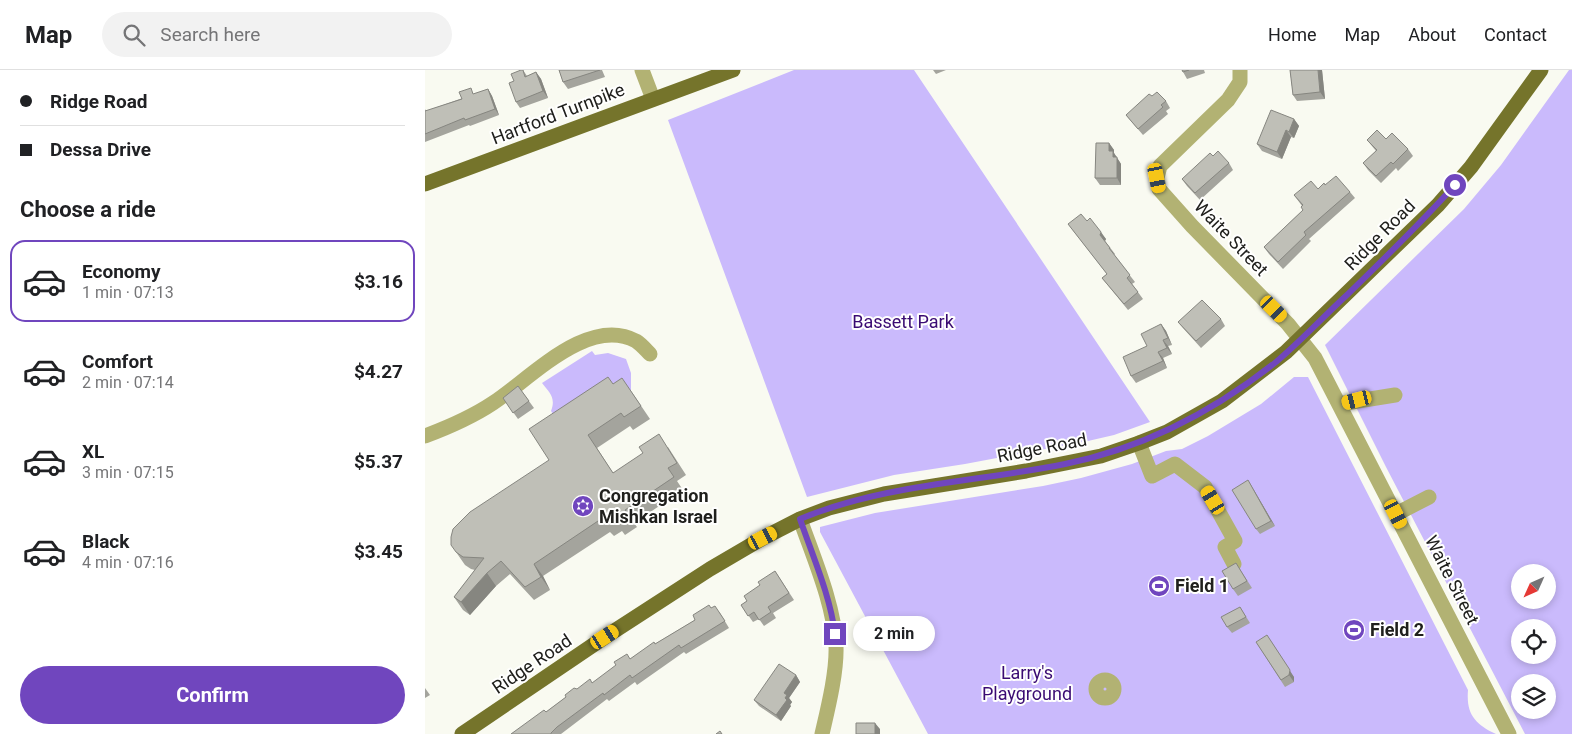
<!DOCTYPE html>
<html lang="en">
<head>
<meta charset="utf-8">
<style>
  body { margin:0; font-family:Roboto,sans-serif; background:#f2f2f2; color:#202124; height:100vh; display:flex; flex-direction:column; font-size:19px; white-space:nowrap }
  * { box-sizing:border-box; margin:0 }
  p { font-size:16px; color:#757577 }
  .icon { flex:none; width:28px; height:28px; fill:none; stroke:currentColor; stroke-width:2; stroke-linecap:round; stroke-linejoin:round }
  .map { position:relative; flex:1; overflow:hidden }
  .side { display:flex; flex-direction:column; background:#fff; width:425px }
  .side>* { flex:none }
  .hud { display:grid; align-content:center; height:110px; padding:0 20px; background:#fff }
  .needle { width:32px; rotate:225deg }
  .buttons { position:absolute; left:1086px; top:494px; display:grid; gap:10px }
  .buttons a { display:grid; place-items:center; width:45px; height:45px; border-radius:50%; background:#fff; box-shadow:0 2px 8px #0003; font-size:25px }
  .end { position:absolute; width:22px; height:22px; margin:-11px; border:6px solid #7046be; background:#fff; box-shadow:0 0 0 2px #fff }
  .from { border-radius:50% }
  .bubble { position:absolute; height:35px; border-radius:18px; background:#fff; box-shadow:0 2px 8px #0003; font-size:16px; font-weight:700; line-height:35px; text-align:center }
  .car { position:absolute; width:15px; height:30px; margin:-15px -8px; border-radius:6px; box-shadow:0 0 4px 1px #0007; background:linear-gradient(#f5c518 24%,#345 0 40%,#f5c518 0 76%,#345 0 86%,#f5c518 0) }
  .hud b { display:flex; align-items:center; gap:18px; height:48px; font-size:19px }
  .hud b+b { border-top:1px solid #e0e0e0 }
  .hud i { width:12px; height:12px; background:#202124 }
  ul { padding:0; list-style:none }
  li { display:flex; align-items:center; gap:15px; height:82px; margin:0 10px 8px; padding:0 10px; border:2px solid transparent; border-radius:15px }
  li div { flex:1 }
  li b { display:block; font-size:19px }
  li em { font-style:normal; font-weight:700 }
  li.selected { border-color:#7046be }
  li>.icon { width:45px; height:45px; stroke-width:1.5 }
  h2 { padding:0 20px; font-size:22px; line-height:60px }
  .action { display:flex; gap:10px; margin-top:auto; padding:10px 20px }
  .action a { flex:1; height:58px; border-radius:30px; background:#7046be; color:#fff; font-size:20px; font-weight:700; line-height:58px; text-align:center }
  header { display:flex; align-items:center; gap:30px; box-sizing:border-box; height:70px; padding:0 25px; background:#fff; border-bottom:1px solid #e0e0e0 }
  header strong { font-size:24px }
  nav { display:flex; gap:28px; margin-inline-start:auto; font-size:18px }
  .search { width:350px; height:45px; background:#f2f2f2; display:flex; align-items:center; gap:12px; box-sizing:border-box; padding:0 18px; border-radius:28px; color:#757577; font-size:19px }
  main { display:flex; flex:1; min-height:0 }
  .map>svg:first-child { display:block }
  .green { fill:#cabafc; fill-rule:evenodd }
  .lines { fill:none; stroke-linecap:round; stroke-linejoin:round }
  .minor { stroke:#b2b273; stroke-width:15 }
  .major { stroke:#75742b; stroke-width:15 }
  .wall { fill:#a4a49d }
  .shaded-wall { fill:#868680 }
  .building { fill:#bfbfb7; stroke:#868680 }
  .route { stroke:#7046be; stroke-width:6 }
  .labels { text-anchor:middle; stroke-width:4; stroke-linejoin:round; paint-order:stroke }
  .street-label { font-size:18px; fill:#20201d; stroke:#fffffe }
  .park-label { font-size:18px; fill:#3a0b73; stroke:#fffffe }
  .poi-label { font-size:18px; font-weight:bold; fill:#20201d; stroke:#fffffe; text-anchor:start }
</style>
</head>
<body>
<header>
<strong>Map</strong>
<div class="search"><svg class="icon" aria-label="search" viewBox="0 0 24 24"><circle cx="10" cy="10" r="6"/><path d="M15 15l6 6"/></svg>Search here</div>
<nav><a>Home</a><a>Map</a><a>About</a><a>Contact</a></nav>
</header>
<main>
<section class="side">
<div class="hud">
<b><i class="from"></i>Ridge Road</b>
<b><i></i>Dessa Drive</b>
</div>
<h2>Choose a ride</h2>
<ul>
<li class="selected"><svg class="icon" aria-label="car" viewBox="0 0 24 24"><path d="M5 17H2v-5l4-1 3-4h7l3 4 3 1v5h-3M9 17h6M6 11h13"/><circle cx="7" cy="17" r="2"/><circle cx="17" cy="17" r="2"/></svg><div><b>Economy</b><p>1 min · 07:13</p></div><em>$3.16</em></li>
<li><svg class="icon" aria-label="car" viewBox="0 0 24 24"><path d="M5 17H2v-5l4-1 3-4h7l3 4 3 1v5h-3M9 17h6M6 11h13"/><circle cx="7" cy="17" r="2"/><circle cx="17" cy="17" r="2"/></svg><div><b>Comfort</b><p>2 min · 07:14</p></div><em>$4.27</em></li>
<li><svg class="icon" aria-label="car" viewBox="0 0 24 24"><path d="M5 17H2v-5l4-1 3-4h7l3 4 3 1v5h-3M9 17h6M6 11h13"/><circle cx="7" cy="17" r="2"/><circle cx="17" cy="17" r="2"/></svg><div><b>XL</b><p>3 min · 07:15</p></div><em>$5.37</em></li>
<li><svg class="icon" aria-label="car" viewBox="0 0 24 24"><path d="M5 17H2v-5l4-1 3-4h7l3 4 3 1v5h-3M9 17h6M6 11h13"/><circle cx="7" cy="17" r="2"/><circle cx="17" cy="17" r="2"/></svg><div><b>Black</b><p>4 min · 07:16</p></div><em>$3.45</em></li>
</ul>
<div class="action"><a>Confirm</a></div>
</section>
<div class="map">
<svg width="1147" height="664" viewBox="0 0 1147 664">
  <rect width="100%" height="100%" fill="#f9faf1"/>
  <path class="green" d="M369 0H489L725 352 689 365 663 371 540 394 469 405 382 427 243 50Z
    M1144 0H1147V664H1100L961 397 900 275 1039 139 1076 95ZM1095 502H1122V530H1095ZM1095 558H1122V585H1095ZM1095 612H1122V640H1095Z
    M167 281 170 285 183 283 201 289 206 303V321L136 356 126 341C131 328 125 323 117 313Z
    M869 307H883L1043 620C1041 644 1050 654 1071 664H503L395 462V457L450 443 618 416 656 408 707 394 741 381 757 379 783 366 836 334Z"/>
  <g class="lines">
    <path class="minor" d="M217 0 228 29
      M815 0V12L803 30 735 96 732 108 734 119 767 156 863 254 890 288 1084 664
      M914 334 970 325
      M0 366C24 357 47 347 68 333 105 309 163 245 211 271 216 274 221 280 225 284
      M714 373 727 406 750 394 780 417 810 471 800 477 809 494
      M971 444 1004 427
      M375 449C389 489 409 534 411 576 412 602 403 638 397 664
      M671 619a9 9 0 1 1 18 0a9 9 0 1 1-18 0Z"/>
    <path class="major" d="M0 114 308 0
      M37 664 180 567 285 499 338 468 375 449 404 438 459 424 601 401 676 386 714 373 742 362 797 331 861 282 1013 135 1046 97 1116 0"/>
  </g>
  <path class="wall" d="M98 0 102 6 111 2 116 9 123 28 95 38 91 32 89 11Z
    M134 0H177L180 7 143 19 138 12Z
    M508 0H521L511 4Z
    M757 0H779L780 3 762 9Z
    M865 0H897L900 29 872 31 868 25Z
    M63 19 67 26 74 45 45 56 44 55 0 72V39L1 41Z
    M727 26 741 31 745 38 741 41 743 44 718 65 706 51 701 45Z
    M869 49 874 56 869 68 866 67 857 89 837 81 832 74Z
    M942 70 983 79 988 86 973 101 971 98 956 113 943 100 938 93 951 81Z
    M684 73 689 80V83L696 94V115H675L670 108Z
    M788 86 804 93 808 100 775 130 762 116 757 109Z
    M900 115 925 122 930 128 884 169 886 171 858 199 844 184 839 177 878 140 877 136 869 125 893 119Z
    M662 151 681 169 680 171 690 184 689 185 710 212 707 214 718 229 703 240 677 208 682 204 643 154Z
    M796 249 800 256 776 278 758 258 753 252Z
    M736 254 741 261 747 275 743 276 747 284 738 288 742 298 711 313 706 306 722 276Z
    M188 314 206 321 225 349 208 360 205 356 172 378 188 403 243 377 261 405 252 411 258 420 209 453 212 457 200 465 197 461 189 466 185 462 118 506 125 520 109 530 85 504 71 516 45 545 38 540 29 527 50 500 46 499 40 495 31 482 124 390Z
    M93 316 109 338 93 349 78 328Z
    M823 410 850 456 835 464 831 459Z
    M811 493 827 518 813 526 808 519Z
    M350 501 369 530 348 543 351 548 339 556 334 549 328 552 316 535 322 531 335 515Z
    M815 537 825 553 807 563 802 557Z
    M286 538 295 543 304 558 261 584 259 582 212 615 210 612 184 631 182 629 136 664H86L121 642 152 619 167 613 205 589 270 550Z
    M831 572 869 607V612L860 617Z
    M371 605 375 612 364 628 367 632 365 635 366 636 356 651 334 636 329 630Z
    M0 618 5 625 0 628Z"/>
  <path class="shaded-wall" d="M893 0H897L900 29 895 22Z
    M111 2 116 9 123 28 118 21Z
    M63 19 67 26 74 45 70 39Z
    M869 49 874 56 869 68 864 62Z
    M861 60 866 67 857 89 852 82Z
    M684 73 689 80V83L696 94V115L692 108 684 81Z
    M676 162 681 169 680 171 675 165Z
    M736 254 741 261 747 275 743 268Z
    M738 270 743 276 747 284 742 278Z
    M733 282 738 288 742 298 738 291Z
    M823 410 826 415 850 456 846 451Z
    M109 494 118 506 125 520 116 507Z
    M62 503 71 516 45 545 36 532Z
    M846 571 869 607V612L864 605Z
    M371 605 375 612 364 628 367 632 365 635 366 636 356 651 351 645 360 628 359 623Z
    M450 653 455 659V664H450Z"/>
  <path class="building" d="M96 0H98L100 7 111 2 118 21 91 32 84 13 89 11 86 4Z
    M134 0H175L138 12Z
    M757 0H764L758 2Z
    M865 0H893L895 22 868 25Z
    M46 18 48 24 63 19 70 39 40 50 39 48 0 64V41L37 29 34 22Z
    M732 22 741 31 736 35 738 37 713 59 701 45 724 24 727 26Z
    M846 40 869 49 864 62 861 60 852 82 832 74Z
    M952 60 961 69 967 63 983 79 968 94 966 92 951 106 938 93 952 80 942 70Z
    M671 73H684V81H688V87H692V108H670Z
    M793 81 804 93 770 123 757 109 785 83 788 86Z
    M911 106 925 122 879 162 881 165 853 192 839 177 878 140 876 137 878 135 869 125 886 111 893 119 899 113 900 115Z
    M656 144 662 151 665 148 676 162 675 165 685 178H684L705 205 702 208 713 222 699 234 677 208 682 204 643 154Z
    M777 230 796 249 771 271 753 252Z
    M736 254 743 268 738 270 742 278 733 282 738 291 706 306 698 287 722 276 716 264Z
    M183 307 188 314 197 308 216 336 199 347 196 343 163 365 188 403 218 383 214 377 234 364 252 393 243 398 249 407 200 440 203 444 191 452 188 448 180 453 176 449 109 494 116 507 100 517 76 491 62 503 36 532 29 527 59 488 38 487 31 482 26 475V467L28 459 45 442 124 390 104 359Z
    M93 316 104 331 88 343 78 328Z
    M823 410 846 451 831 459 807 420Z
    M811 493 822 511 808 519 797 501Z
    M350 501 364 523 343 537 346 542 334 550 329 542 323 546 316 535 322 531 319 526 335 515 333 512Z
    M284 535 286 538 290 536 300 551 256 578 254 575 207 608 205 605 179 625 178 623 132 657 126 663V664H86L119 640 121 642 141 627 140 625 149 618 152 619 165 609 167 613 191 595 189 592 202 584 205 589 229 572 230 574 270 550 268 545Z
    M815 537 821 547 802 557 796 547Z
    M842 565 865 600 864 605 856 610 831 572Z
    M354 594 371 605 359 623 362 625 360 628 362 630 351 645 329 630Z
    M431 653H450V664H431Z
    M295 661 297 664H291Z"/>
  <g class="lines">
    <path class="route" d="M410 564C405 525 388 487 375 449 459 414 552 412 640 394 719 378 788 342 851 292 876 271 899 246 923 224 960 188 996 153 1030 115"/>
  </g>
  <defs>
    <g id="synagogue-disc" transform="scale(1.125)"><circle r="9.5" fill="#7046be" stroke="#fffffe"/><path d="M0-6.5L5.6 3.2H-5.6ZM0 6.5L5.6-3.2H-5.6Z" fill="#fff"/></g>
    <g id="stadium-disc" transform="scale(1.125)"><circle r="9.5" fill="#7046be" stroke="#fffffe"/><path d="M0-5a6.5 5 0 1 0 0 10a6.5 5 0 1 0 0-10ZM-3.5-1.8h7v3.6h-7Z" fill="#fff"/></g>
  </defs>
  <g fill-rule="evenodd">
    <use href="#synagogue-disc" x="158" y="436"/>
    <use href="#stadium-disc" x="734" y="516"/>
    <use href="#stadium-disc" x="929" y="560"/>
  </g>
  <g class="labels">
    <g class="street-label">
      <text transform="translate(133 44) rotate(-21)" y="6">Hartford Turnpike</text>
      <text transform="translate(955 165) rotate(-45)" y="6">Ridge Road</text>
      <text transform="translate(806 168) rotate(46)" y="6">Waite Street</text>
      <text transform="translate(617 378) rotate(-11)" y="6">Ridge Road</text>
      <text transform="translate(1027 510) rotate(63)" y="6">Waite Street</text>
      <text transform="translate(107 594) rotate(-34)" y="6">Ridge Road</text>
    </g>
    <g class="park-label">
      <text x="478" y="258">Bassett Park</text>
      <text x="602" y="609">Larry's<tspan x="602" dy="21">Playground</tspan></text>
    </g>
    <g class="poi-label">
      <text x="174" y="432">Congregation<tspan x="174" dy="21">Mishkan Israel</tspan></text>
      <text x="750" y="522">Field 1</text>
      <text x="945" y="566">Field 2</text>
    </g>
  </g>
</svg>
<div class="buttons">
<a><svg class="needle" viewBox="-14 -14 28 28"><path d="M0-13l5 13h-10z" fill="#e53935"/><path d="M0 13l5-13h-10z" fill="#757577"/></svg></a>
<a><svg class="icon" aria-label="locate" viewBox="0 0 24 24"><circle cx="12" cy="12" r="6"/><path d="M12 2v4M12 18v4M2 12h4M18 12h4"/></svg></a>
<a><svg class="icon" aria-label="layers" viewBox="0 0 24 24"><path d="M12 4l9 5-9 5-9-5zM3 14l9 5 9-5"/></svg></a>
</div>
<i class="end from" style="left:1030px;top:115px"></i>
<i class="end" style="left:410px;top:564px"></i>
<div class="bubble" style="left:428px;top:546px;width:82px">2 min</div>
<i class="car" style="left:732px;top:108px;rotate:169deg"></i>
<i class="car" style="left:849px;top:239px;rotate:135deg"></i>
<i class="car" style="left:932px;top:330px;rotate:256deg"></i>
<i class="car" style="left:788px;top:430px;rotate:329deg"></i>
<i class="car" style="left:971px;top:444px;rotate:153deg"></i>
<i class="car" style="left:338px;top:468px;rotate:63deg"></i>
<i class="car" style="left:180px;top:567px;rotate:57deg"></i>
</div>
</main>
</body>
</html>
